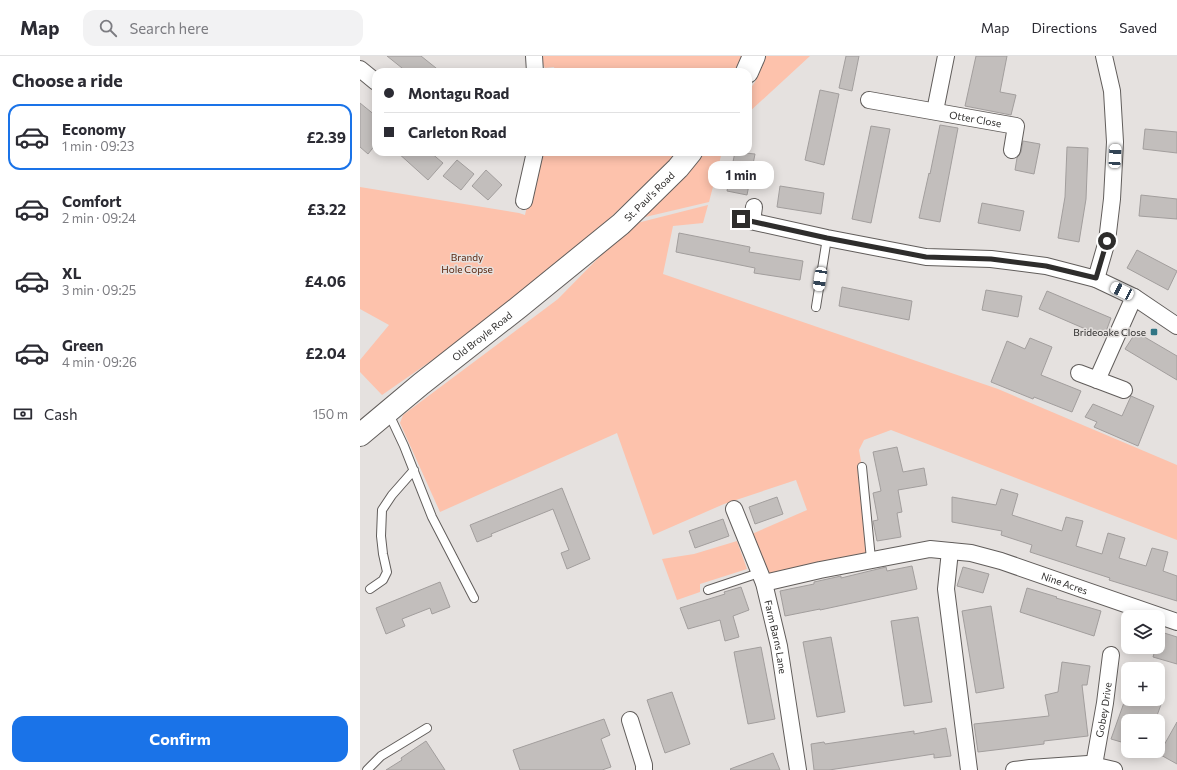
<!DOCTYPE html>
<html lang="en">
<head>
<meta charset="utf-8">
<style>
  body { margin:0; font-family:Commissioner,sans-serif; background:#f2f2f3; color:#2b2b33; height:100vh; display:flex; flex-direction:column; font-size:15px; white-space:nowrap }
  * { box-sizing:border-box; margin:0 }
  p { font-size:13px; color:#7c7c81 }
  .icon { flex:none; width:22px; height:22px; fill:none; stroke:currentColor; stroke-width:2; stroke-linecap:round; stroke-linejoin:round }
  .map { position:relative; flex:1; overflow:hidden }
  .sheet { display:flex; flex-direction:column; background:#fff; width:360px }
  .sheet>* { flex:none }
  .hud { position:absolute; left:12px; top:12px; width:380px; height:88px; border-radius:12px; box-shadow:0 2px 10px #0003; display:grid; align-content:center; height:88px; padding:0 12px; background:#fff }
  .tools { position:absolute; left:761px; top:554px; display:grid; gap:8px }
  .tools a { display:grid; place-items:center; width:44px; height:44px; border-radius:8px; background:#fff; box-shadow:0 2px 10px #0003; font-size:20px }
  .end { position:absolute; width:18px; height:18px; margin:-9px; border:5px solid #2e2d2c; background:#fff; box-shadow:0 0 0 2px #fff }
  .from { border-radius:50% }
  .bubble { position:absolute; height:28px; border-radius:12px; background:#fff; box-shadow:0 2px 10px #0003; font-size:13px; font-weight:700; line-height:28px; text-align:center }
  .car { position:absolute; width:12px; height:24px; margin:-12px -6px; border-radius:5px; box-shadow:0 0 3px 1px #0007; background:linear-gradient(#fff 24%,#345 0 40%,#fff 0 76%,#345 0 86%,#fff 0) }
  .hud b { display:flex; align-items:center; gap:14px; height:38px; font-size:15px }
  .hud b+b { border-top:1px solid #e1e1e2 }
  .hud i { width:10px; height:10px; background:#2b2b33 }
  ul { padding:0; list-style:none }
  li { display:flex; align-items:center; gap:12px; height:66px; margin:0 8px 6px; padding:0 4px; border:2px solid transparent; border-radius:12px }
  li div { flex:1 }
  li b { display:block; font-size:15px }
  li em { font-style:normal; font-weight:700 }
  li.on { border-color:#1a73e8 }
  li>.icon { width:36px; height:36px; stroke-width:1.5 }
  h2 { padding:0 12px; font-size:18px; line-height:48px }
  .pay { display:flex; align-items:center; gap:10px; height:44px; padding:0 12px; font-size:15px }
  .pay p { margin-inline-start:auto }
  .button { display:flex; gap:8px; margin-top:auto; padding:8px 12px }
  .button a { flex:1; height:46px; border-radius:12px; background:#1a73e8; color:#fff; font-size:16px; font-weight:700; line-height:46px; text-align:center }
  header { display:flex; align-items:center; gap:24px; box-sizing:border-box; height:56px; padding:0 20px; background:#fff; border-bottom:1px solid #e1e1e2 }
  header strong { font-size:19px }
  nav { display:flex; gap:22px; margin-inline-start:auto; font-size:14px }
  .search { width:280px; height:36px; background:#f2f2f3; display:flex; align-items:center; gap:10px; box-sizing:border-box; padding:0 14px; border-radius:12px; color:#7c7c81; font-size:15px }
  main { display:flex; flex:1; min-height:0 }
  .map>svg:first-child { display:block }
  .green { fill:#fdc2ac }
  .building { fill:#c2bebc; stroke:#a29e9d }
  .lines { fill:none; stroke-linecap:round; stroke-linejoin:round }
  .lane-casing { stroke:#615d5b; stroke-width:10 }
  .street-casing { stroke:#615d5b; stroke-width:18 }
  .secondary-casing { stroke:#615d5b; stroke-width:24 }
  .lane { stroke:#fff; stroke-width:8 }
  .street { stroke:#fff; stroke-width:16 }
  .secondary { stroke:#fff; stroke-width:22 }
  .route { stroke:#2e2d2c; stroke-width:5 }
  .poi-dot { fill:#317685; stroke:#e5e1df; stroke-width:1.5 }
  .labels { text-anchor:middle; stroke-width:3; stroke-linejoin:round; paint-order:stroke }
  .street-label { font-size:10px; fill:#2e2d2c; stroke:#e5e1df }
  .park-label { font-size:10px; fill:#59250e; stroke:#e5e1df }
  .poi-label { font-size:10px; fill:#2e2d2c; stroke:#e5e1df; text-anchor:end }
</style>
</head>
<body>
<header>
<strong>Map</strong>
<div class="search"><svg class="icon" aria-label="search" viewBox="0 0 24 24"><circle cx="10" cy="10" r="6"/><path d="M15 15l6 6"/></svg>Search here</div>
<nav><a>Map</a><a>Directions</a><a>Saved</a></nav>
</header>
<main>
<section class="sheet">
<h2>Choose a ride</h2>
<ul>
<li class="on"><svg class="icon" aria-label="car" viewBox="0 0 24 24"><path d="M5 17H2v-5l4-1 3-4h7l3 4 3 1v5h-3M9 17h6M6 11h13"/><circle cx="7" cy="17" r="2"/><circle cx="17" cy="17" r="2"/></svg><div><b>Economy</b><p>1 min · 09:23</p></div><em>£2.39</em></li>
<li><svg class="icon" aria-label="car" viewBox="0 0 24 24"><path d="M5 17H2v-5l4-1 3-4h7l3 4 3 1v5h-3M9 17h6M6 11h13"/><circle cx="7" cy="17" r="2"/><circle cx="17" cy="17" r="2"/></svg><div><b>Comfort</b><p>2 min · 09:24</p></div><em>£3.22</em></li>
<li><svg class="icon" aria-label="car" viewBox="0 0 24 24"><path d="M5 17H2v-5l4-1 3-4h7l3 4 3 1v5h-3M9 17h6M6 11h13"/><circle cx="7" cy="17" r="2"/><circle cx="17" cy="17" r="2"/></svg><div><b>XL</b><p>3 min · 09:25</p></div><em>£4.06</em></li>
<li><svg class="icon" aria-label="car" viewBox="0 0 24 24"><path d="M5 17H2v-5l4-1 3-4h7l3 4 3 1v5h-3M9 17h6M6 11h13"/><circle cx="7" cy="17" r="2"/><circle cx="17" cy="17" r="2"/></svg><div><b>Green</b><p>4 min · 09:26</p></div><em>£2.04</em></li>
</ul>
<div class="pay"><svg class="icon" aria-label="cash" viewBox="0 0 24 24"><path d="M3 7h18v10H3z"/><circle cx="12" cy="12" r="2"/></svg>Cash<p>150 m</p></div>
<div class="button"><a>Confirm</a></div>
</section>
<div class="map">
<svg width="817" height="714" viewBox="0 0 817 714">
  <rect width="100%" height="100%" fill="#e5e1df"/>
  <path class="green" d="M179 0H386L378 16H195L194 11 185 12Z
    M406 0H450L388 57V36L395 26Z
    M179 96H319L228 183 120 271 22 339 0 316V304L29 269 0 253V131L159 157 165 159Z
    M343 96H362L349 146 281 162 325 117Z
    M348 149 343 167 313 170 303 218 638 333 817 409V484L531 374 504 384 499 394 502 411 511 503 404 527 385 481 447 454 436 424 364 448 293 479 257 377 80 456 40 367 43 359 198 243 255 185 277 167Z
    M377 485 387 513 340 528V536L317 544 302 503 334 498Z"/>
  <path class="building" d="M27 0H61L81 16H47Z
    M486 0H499L492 35 479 32Z
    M616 0H647L640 36 656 39 651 59 605 50Z
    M460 34 479 38 464 109 445 104Z
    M0 47 16 60V88L8 98 0 91Z
    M580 69 598 72 580 166 559 162 569 117 570 118Z
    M511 70 530 73 511 167 492 163Z
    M785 73 817 76V97L783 93Z
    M663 85 680 88 674 118 655 114 657 102 661 96Z
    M707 91 728 92 726 143 719 186 698 182 705 141Z
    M37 96H70L83 107 68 124Z
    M375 96 395 98 387 139 367 135Z
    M97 104 114 118 101 134 83 120Z
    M126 114 142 129 128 144 112 130Z
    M420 130 464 137 461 158 417 151Z
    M781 139 817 143V163L779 160Z
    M622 147 664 155 660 175 618 167Z
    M319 177 390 191 389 196 443 205 440 224 394 217 395 212 316 196Z
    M777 194 817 215 808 234 767 212Z
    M482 231 552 245 549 264 479 250Z
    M626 234 662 240 658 261 622 254Z
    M687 235 751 262 744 281 679 253Z
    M776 276 817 300V324L765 293Z
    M670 282 692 291 681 319 721 335 712 356 674 341 673 343 631 326 647 285 665 293Z
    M771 340 794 350 778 390 734 371 737 366 725 361 733 348 762 360Z
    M537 391 543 416 564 412 567 429 538 434 542 456 537 457 541 481 517 485 513 465 518 464 513 437 521 435 513 396Z
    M202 432 230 503 207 513 201 497 209 494 193 453 131 478 132 480 117 486 110 469Z
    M641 433 658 438 652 459 702 475 706 461 723 465 716 490 742 498 748 477 765 482 759 502 786 510 792 492 808 496 803 515 817 520V545L749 524 750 522 670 496 672 489 641 479 642 475 592 466V441L636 449Z
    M417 441 423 458 395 468 389 451Z
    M363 463 369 480 335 492 329 475Z
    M552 510 557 533 460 554V553L425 560 420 535 454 528V526L481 520V522L526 511 527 515Z
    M603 511 629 518 623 537 597 530Z
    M80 526 90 551 72 558 70 552 42 563 45 570 26 578 16 552Z
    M381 531 389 554 373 560 379 581 365 585 360 564 328 573 320 552 365 538 364 536Z
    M667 532 697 541 696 542 741 555 734 580 660 556Z
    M631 550 644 632 616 637 602 555Z
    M558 561 572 646 544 650 531 565Z
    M801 576 817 581V608L793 601 796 591H798V586Z
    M471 581 485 656 457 661 443 586Z
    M401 591 415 663 388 668 374 596Z
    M702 606 730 610 727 629H722L728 680 684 685V688L618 696 614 668 689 660 685 639 698 636Z
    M312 636 330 688 305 697 287 644Z
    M766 641H768V643H803L795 665H768V688L751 683Z
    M244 663 250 679 241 683 251 711 242 714H160L153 694Z
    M817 666V708L799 698Z
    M586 672 591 700 574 702V698L469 714H454L451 688 464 686 465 688 554 675V678Z
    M66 685 85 714H26L42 704 41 702Z
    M413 697 420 714H371L370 713Z"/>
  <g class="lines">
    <g class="lane-casing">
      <path id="lane" d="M456 251 467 182
        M29 358 44 390 72 461 114 542
        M502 411 511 503
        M10 533 23 524 27 516 23 498 21 480 22 454 32 439 54 414
        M348 534 399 517
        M7 714 21 700 67 672"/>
    </g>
    <g class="street-casing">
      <g id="street">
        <path d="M174 0 175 16"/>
        <path d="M0 13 16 26"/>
        <path id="s1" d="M509 44 656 70 652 94"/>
        <path d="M575 55 586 0"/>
        <path d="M164 145 175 96"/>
        <path d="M381 163 467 182 566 201 631 203 686 210 736 223 774 241 817 270"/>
        <path d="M392 165 394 151"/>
        <path d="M736 223 747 185 752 143 755 86 752 35 744 0"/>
        <path d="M719 317 764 334"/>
        <path d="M737 324 774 241"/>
        <path id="s2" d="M374 453 404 527 419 590 438 714"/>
        <path d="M590 495 586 533 609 714"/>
        <path id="s3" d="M404 527 460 514 570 493 611 497 641 505 817 566"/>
        <path d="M270 664 284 709V714"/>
        <path id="s4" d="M734 709 745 647 751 599"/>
        <path d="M654 714 670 712 728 708 754 714"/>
      </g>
    </g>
    <g class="secondary-casing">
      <g id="secondary">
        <path d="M387 16 394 0"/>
        <path id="s5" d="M0 379 61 328 159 251 261 168 318 112 331 96"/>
      </g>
    </g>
    <use href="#lane" class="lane"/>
    <use href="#street" class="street"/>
    <use href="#secondary" class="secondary"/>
  </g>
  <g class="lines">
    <path class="route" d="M381 163 467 182 566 201 631 203 686 210 736 222 747 185"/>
  </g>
  <rect class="poi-dot" x="790" y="272" width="8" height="8" rx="2"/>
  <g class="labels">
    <g class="street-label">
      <text dy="4" stroke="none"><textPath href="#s1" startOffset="108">Otter Close</textPath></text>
      <text dy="4" stroke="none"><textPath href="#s5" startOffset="375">St. Paul's Road</textPath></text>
      <text dy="4" stroke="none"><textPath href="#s5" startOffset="157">Old Broyle Road</textPath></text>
      <text dy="4" stroke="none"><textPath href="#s3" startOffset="309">Nine Acres</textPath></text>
      <text dy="4" stroke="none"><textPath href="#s2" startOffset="135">Farm Barns Lane</textPath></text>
      <text dy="4" stroke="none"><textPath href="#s4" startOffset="56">Gobey Drive</textPath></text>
    </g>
    <g class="park-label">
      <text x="107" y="205">Brandy<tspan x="107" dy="12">Hole Copse</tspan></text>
    </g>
    <g class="poi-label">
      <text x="786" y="280">Brideoake Close</text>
    </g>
  </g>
</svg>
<div class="tools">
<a><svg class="icon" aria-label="layers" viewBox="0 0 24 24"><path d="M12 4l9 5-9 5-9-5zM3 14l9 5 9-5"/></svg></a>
<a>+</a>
<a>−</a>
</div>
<i class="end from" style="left:747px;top:185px"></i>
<i class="end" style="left:381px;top:163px"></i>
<div class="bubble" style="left:348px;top:105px;width:66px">1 min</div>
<i class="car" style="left:755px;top:100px;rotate:3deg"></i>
<i class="car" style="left:460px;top:223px;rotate:189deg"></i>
<i class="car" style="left:762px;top:235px;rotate:296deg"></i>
<div class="hud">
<b><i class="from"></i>Montagu Road</b>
<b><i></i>Carleton Road</b>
</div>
</div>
</main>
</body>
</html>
